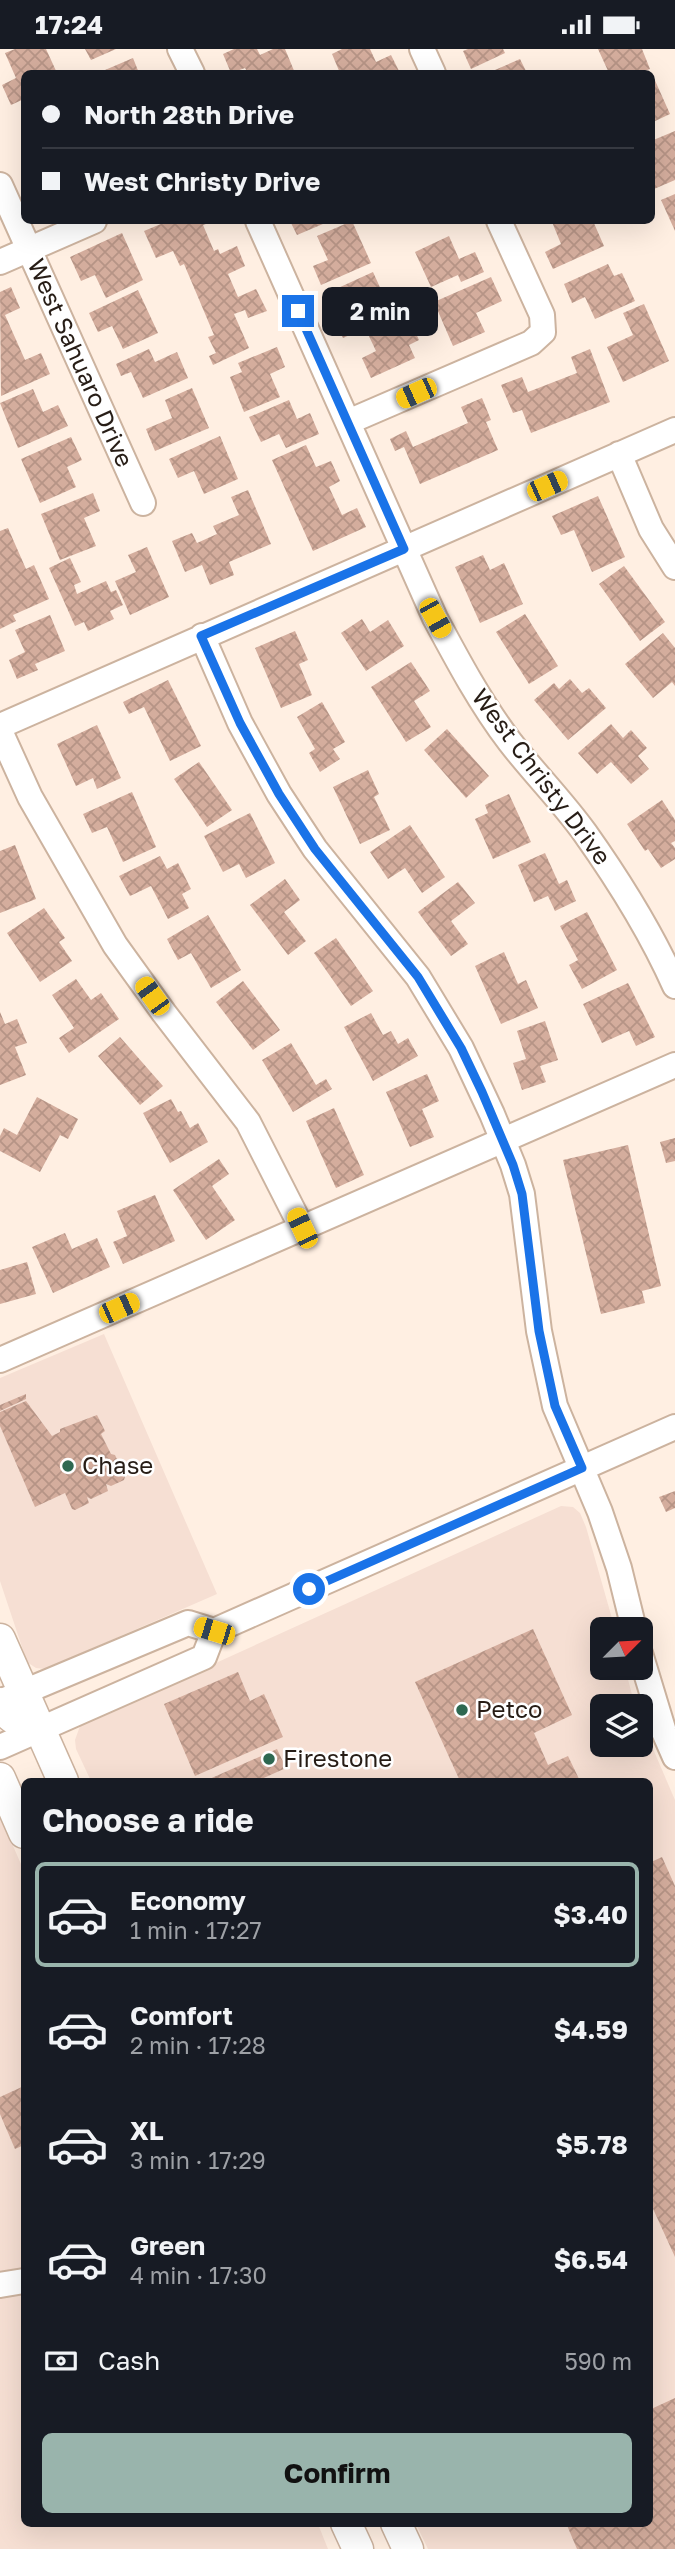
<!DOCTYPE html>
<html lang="en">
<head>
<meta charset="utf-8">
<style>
  body { margin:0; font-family:"Golos Text",sans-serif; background:#20242c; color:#f1f3f6; height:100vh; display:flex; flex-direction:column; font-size:26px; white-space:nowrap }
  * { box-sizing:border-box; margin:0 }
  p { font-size:23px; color:#9ea1a6 }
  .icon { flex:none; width:38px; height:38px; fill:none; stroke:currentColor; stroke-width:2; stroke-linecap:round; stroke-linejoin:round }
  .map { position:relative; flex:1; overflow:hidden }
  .sheet { position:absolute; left:21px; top:1729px; width:632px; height:749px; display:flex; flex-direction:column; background:#171b24; border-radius:10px; box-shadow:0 7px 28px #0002 }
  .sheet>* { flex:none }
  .banner { position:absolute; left:21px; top:21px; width:634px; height:154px; border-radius:10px; box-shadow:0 7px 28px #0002; display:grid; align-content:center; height:154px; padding:0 21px; background:#171b24 }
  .needle { width:46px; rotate:66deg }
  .controls { position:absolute; left:590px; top:1568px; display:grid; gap:14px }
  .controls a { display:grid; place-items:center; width:63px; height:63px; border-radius:10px; background:#171b24; box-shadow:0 7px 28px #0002; font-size:35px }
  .end { position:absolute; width:32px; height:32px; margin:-16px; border:9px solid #1a73e8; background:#fff; box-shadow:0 0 0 4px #fff }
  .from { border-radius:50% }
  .bubble { position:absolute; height:49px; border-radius:10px; background:#171b24; box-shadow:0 7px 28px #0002; font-size:23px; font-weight:700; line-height:49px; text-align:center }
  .car { position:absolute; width:21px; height:42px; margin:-21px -10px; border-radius:9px; box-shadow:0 0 5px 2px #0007; background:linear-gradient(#f5c518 24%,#345 0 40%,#f5c518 0 76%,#345 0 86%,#f5c518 0) }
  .banner b { display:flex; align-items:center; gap:24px; height:66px; font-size:26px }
  .banner b+b { border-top:2px solid #363941 }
  .banner i { width:18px; height:18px; background:#f1f3f6 }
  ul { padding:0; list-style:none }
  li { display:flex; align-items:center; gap:21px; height:105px; margin:0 14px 10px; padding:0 7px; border:4px solid transparent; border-radius:10px }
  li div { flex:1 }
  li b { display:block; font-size:26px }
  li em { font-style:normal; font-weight:700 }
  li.selected { border-color:#99b4ac }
  li>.icon { width:63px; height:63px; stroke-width:1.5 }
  h2 { padding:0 21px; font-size:32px; line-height:84px }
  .pay { display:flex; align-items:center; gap:18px; height:77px; padding:0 21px; font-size:26px }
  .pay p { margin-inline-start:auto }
  .button { display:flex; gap:14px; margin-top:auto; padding:14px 21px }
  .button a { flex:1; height:80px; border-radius:10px; background:#99b4ac; color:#111; font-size:28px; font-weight:700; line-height:80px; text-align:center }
  .status { display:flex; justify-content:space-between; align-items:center; height:49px; padding:0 35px; background:#171b24; direction:ltr }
  .status svg { height:19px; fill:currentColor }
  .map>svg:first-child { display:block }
  .commercial { fill:#f6dfd3 }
  .building { fill:url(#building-cross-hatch) }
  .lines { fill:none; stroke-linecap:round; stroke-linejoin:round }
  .minor-casing { stroke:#ccb39f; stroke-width:28 }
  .major-casing { stroke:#ccb39f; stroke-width:33 }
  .minor { stroke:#fff; stroke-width:24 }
  .major { stroke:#fff; stroke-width:30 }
  .route { stroke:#1a73e8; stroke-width:9 }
  .poi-dot { fill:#2e6851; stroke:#fff; stroke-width:2.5 }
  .labels { text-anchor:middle; stroke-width:5; stroke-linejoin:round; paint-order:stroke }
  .street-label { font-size:24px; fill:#271d16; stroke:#fff }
  .poi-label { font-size:24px; fill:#271d16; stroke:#fff; text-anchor:start }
</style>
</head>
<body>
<div class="status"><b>17:24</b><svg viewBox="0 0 49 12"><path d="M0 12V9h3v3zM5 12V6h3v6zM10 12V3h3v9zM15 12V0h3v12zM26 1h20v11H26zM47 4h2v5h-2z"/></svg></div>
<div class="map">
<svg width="675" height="2500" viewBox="0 0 675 2500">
  <defs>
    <pattern id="building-cross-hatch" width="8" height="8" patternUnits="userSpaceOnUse" patternTransform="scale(1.75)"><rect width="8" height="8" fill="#d4ad9d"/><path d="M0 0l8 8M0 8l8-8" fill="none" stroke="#b69486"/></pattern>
  </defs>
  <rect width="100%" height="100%" fill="#ffefe2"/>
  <path class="commercial" d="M104 1285 217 1545 45 1620 36 1619 27 1613 0 1532V1329Z
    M561 1457 573 1458 580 1464 586 1478 615 1580H602V1619H625L635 1657H602V1696H640L641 1672 675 1751V2500H428L416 2475 649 2474V1732H91L76 1700 75 1691 80 1677 88 1672Z
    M0 1767 24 1822V2474L318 2475 328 2500H0Z"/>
  <path class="building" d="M15 0H46L57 24H24V50L11 56 2 36 16 29 5 4Z
    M85 0H116L91 11Z
    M234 0H257L260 6 273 0H285L295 24H248L245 19 231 24 223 5Z
    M342 0H370L376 13 391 6 400 24H340L332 5Z
    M468 0H503L505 4 471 20 463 2Z
    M598 0H642L650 20 639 24H609Z
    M133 9 139 24H98Z
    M520 10 527 24H488Z
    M653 27 670 65 651 74V28Z
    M675 82V131L654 140 651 133V92Z
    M675 145V182L661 151Z
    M168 172H215L203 176 214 202 218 200 220 205 237 197 245 217 228 225 238 248 256 240 267 262 248 269 245 261 234 265 249 299 213 316 209 307 216 304 208 288 214 286 184 215 180 217 173 202 156 209 144 182Z
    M290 172H330L297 186Z
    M352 172 371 214 321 236 313 217 328 211 317 187Z
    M555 172H593L604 197 553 220 545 203 561 195 552 173Z
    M122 184 143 231 106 249 95 226 81 232 70 208Z
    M449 187 459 210 475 203 484 223 461 233 458 226 431 238 415 203Z
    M608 215 614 227 622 224 635 252 595 270 585 248 572 254 564 235Z
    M373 223 393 267 343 289 334 270 348 263 338 239Z
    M491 228 502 252 476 264 485 283 453 297 434 253Z
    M11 238 20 259 5 266 25 311 41 304 50 325 1 347 0 243Z
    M138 241 158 284 123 300 112 277 98 283 89 264Z
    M644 255 669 312 623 333 607 298 633 286 623 264Z
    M407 265 419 291 409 296 415 309 371 329 362 309 376 302 367 283Z
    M277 298 285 318 270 325 280 348 244 363 230 328 242 323 238 314Z
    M149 300 155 313 177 303 188 329 143 349 131 323 121 327 116 315Z
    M590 300 610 353 531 384 522 361 513 364 501 336 522 328 528 343 577 324 571 308Z
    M192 339 209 379 155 402 146 380 172 369 165 351Z
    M33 340 43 363 58 356 68 377 18 399 0 354Z
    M482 349 491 371 486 373 498 401 420 435 404 398 395 402 390 390 406 382 413 398 468 374 461 358Z
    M289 351 297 370 310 364 319 385 286 399 279 385 261 393 249 368Z
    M220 387 238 430 204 445 194 422 178 429 169 410Z
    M71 388 82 411 67 418 76 438 40 454 21 410Z
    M306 396 316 418 331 412 340 432 329 438 342 466 357 459 366 478 313 502 272 411Z
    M248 441 271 495 229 513 234 526 210 536 202 516 185 523 172 492 192 484 197 494 217 485 213 477 239 466 231 448Z
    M93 444 100 462 84 469 96 497 60 511 41 465Z
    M598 447 625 508 592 523 574 481 561 486 552 467Z
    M8 479 26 520 34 516 49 550 13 566 16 572 0 580V482Z
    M147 498 169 548 130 566 115 532 136 523 128 506Z
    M483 506 490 521 504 514 523 555 480 574 455 518Z
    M70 509 81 533 74 536 77 545 106 532 111 543 116 541 123 556 110 562 114 570 88 582 84 573 75 577 49 519Z
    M624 517 665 573 640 592 599 535Z
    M525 565 558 617 529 635 496 583Z
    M50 566 65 602 35 615 38 621 17 630 9 611 25 603 15 581Z
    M362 570 370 583 388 571 404 597 366 622 341 584Z
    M295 582 308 611 299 615 312 646 281 659 255 599Z
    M663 584 675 599V637L672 633 653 649 625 615Z
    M411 613 430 642 414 652 431 678 406 693 371 638Z
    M570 630 582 644 589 639 606 659 568 691 534 651 554 634 559 640Z
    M168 631 201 697 170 712 144 658 129 665 123 653Z
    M322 653 345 693 333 700 340 710 320 723 309 704 315 700 297 668Z
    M611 675 623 689 631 681 647 699 638 707 649 720 631 735 611 713 597 725 578 704Z
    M97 676 121 729 97 740 93 729 76 737 57 695Z
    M447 680 489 727 466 749 424 701Z
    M199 713 232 761 207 778 174 730Z
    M368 721 379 745 374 748 390 781 360 795 333 738Z
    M132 743 156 798 123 813 107 778 92 784 83 765Z
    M509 745 531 793 493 810 475 770 488 764 485 756Z
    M662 751 675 771V792L671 794 675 799V810L661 819 648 800 645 802 627 775Z
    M250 764 275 814 246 829 239 815 223 823 204 787Z
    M410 776 445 828 422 844 405 819 388 830 370 803Z
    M15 796 36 850 0 864V802Z
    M545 804 559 835 567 831 576 852 555 862 548 847 534 853 518 816Z
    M160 807 167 820 178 814 191 840 182 845 189 859 168 870 151 837 130 847 119 827Z
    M285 830 300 851 284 863 306 892 288 906 250 856Z
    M458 833 475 854 451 872 468 895 451 907 418 863Z
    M44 859 65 889 59 893 72 912 40 933 7 884Z
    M587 863 617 921 582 940 569 916 578 911 560 877Z
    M208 866 241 921 211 939 191 904 178 911 167 890Z
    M336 889 373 942 351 957 314 904Z
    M504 903 518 935 526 931 538 959 501 975 475 917Z
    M76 930 91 951 101 944 119 970 69 1004 59 989 74 979 52 946Z
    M243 932 280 981 253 1001 216 953Z
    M628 934 655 988 636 997 629 982 602 994 583 955Z
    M0 963 5 975 17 970 27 994 15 998 26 1026 0 1036Z
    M371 964 383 986 391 982 398 995 408 989 418 1007 373 1032 344 978Z
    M545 972 558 1011 540 1017 546 1033 522 1041 513 1014 526 1010 517 982Z
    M120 988 163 1037 140 1056 98 1007Z
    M291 994 316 1036 326 1030 332 1040 293 1063 262 1011Z
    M427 1025 439 1052 422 1060 434 1088 410 1098 386 1043Z
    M37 1048 78 1070 68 1090 60 1086 40 1123 0 1102V1087L4 1079 17 1086Z
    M171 1050 178 1063 181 1062 190 1079 198 1074 208 1093 170 1114 143 1064Z
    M334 1059 364 1126 336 1139 306 1072Z
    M675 1089V1112L666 1114 660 1093Z
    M628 1096 661 1237 642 1242 645 1254 601 1265 563 1111Z
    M219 1110 229 1125 212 1137 235 1171 206 1191 173 1141Z
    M155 1146 175 1192 123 1215 113 1193 127 1187 117 1162Z
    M65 1184 72 1200 97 1189 110 1218 53 1244 32 1198Z
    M27 1213 36 1245 0 1255V1221Z
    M26 1345V1350L0 1362V1356Z
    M26 1352 52 1387 60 1383V1380L97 1366 105 1382 101 1385 111 1405 115 1406 125 1428 124 1431 111 1437 106 1435 108 1442 91 1450 87 1448 89 1454 75 1461 72 1460 65 1444 35 1458 0 1377V1363Z
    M675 1442V1459L666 1463 659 1448Z
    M533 1580 572 1666 534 1684 548 1716 568 1707 580 1732H460L415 1633Z
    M238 1623 250 1652 264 1645 283 1688 195 1727 164 1655Z
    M277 1700 286 1719 257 1732H205Z
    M662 1808 675 1837V2208L649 2151V1814Z
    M24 2037V2096L15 2100 0 2065V2048Z
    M675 2349V2500H577L566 2474H649V2361Z"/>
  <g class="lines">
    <g class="minor-casing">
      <path id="minor" d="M180 0 192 24
        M422 0 433 24
        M0 136 143 454
        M258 172 435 569C458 612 481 655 510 693 534 724 562 752 585 784 619 832 651 883 675 937
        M0 213 94 172
        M348 373 531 294 543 283 542 266 499 172
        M619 405 651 480 675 518
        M202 587 240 674 279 745 315 800 418 928 461 999 492 1065 513 1116 522 1145 539 1282 555 1357 600 1463 619 1519 634 1580
        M0 677 675 381
        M0 682 30 748 115 896 164 964 248 1073 302 1179
        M0 1311 675 1016
        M640 1604 664 1683 675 1708
        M7 1650 188 1574 214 1582 675 1378
        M0 1698 204 1608 214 1582
        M0 2236 24 2232"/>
    </g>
    <g class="major-casing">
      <path id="major" d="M0 1590 63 1732
        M0 1654C10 1672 22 1674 41 1681
        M0 1729 24 1784
        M346 2474 358 2500
        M396 2474 408 2500"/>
    </g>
    <use href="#minor" class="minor"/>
    <use href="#major" class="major"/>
  </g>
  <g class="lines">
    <path class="route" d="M298 262 404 500 201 587 240 674 279 745 315 800 418 928 461 999 482 1043 513 1116 522 1145 539 1282 555 1357 582 1419 309 1540"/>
  </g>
  <g class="poi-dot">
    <circle cx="68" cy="1417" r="7"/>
    <circle cx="462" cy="1661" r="7"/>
    <circle cx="269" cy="1710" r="7"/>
  </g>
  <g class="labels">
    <g class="street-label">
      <text transform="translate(80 314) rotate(66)" y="8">West Sahuaro Drive</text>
      <text transform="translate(541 728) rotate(53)" y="8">West Christy Drive</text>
    </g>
    <g class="poi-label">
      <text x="82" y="1425">Chase</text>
      <text x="476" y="1669">Petco</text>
      <text x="283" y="1718">Firestone</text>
    </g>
  </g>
</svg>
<div class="controls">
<a><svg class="needle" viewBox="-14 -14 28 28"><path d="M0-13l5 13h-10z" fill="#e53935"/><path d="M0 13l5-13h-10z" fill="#9ea1a6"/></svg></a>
<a><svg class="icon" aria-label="layers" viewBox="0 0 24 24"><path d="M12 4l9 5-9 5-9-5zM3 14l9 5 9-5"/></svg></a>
</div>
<i class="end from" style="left:309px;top:1540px"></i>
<i class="end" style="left:298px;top:262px"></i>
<div class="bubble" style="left:322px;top:238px;width:116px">2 min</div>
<i class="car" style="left:416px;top:344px;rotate:246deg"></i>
<i class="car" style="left:547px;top:437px;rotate:66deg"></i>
<i class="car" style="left:435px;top:569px;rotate:151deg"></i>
<i class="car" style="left:152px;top:947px;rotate:324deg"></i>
<i class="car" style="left:302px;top:1179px;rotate:335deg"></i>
<i class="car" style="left:119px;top:1259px;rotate:66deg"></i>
<i class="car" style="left:214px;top:1582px;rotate:287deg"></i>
<div class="banner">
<b><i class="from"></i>North 28th Drive</b>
<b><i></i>West Christy Drive</b>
</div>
<section class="sheet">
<h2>Choose a ride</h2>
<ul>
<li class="selected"><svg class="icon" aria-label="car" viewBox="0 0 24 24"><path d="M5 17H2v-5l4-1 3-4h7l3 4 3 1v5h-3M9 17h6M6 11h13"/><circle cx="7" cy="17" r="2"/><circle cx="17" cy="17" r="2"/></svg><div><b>Economy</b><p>1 min · 17:27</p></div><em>$3.40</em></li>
<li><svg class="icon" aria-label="car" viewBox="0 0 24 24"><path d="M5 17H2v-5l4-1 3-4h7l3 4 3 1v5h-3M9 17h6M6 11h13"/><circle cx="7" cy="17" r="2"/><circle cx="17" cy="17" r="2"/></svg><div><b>Comfort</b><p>2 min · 17:28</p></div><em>$4.59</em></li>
<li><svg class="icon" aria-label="car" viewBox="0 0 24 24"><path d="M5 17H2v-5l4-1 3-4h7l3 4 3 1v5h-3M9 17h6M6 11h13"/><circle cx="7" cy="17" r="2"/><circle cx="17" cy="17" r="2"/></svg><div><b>XL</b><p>3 min · 17:29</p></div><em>$5.78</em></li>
<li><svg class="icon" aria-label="car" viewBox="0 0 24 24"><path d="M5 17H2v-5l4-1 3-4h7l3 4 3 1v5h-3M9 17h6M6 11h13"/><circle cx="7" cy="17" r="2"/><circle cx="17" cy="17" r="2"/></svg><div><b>Green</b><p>4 min · 17:30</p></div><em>$6.54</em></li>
</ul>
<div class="pay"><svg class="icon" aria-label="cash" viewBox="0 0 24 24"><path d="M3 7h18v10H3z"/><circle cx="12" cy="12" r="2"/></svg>Cash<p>590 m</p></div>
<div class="button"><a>Confirm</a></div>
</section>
</div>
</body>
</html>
